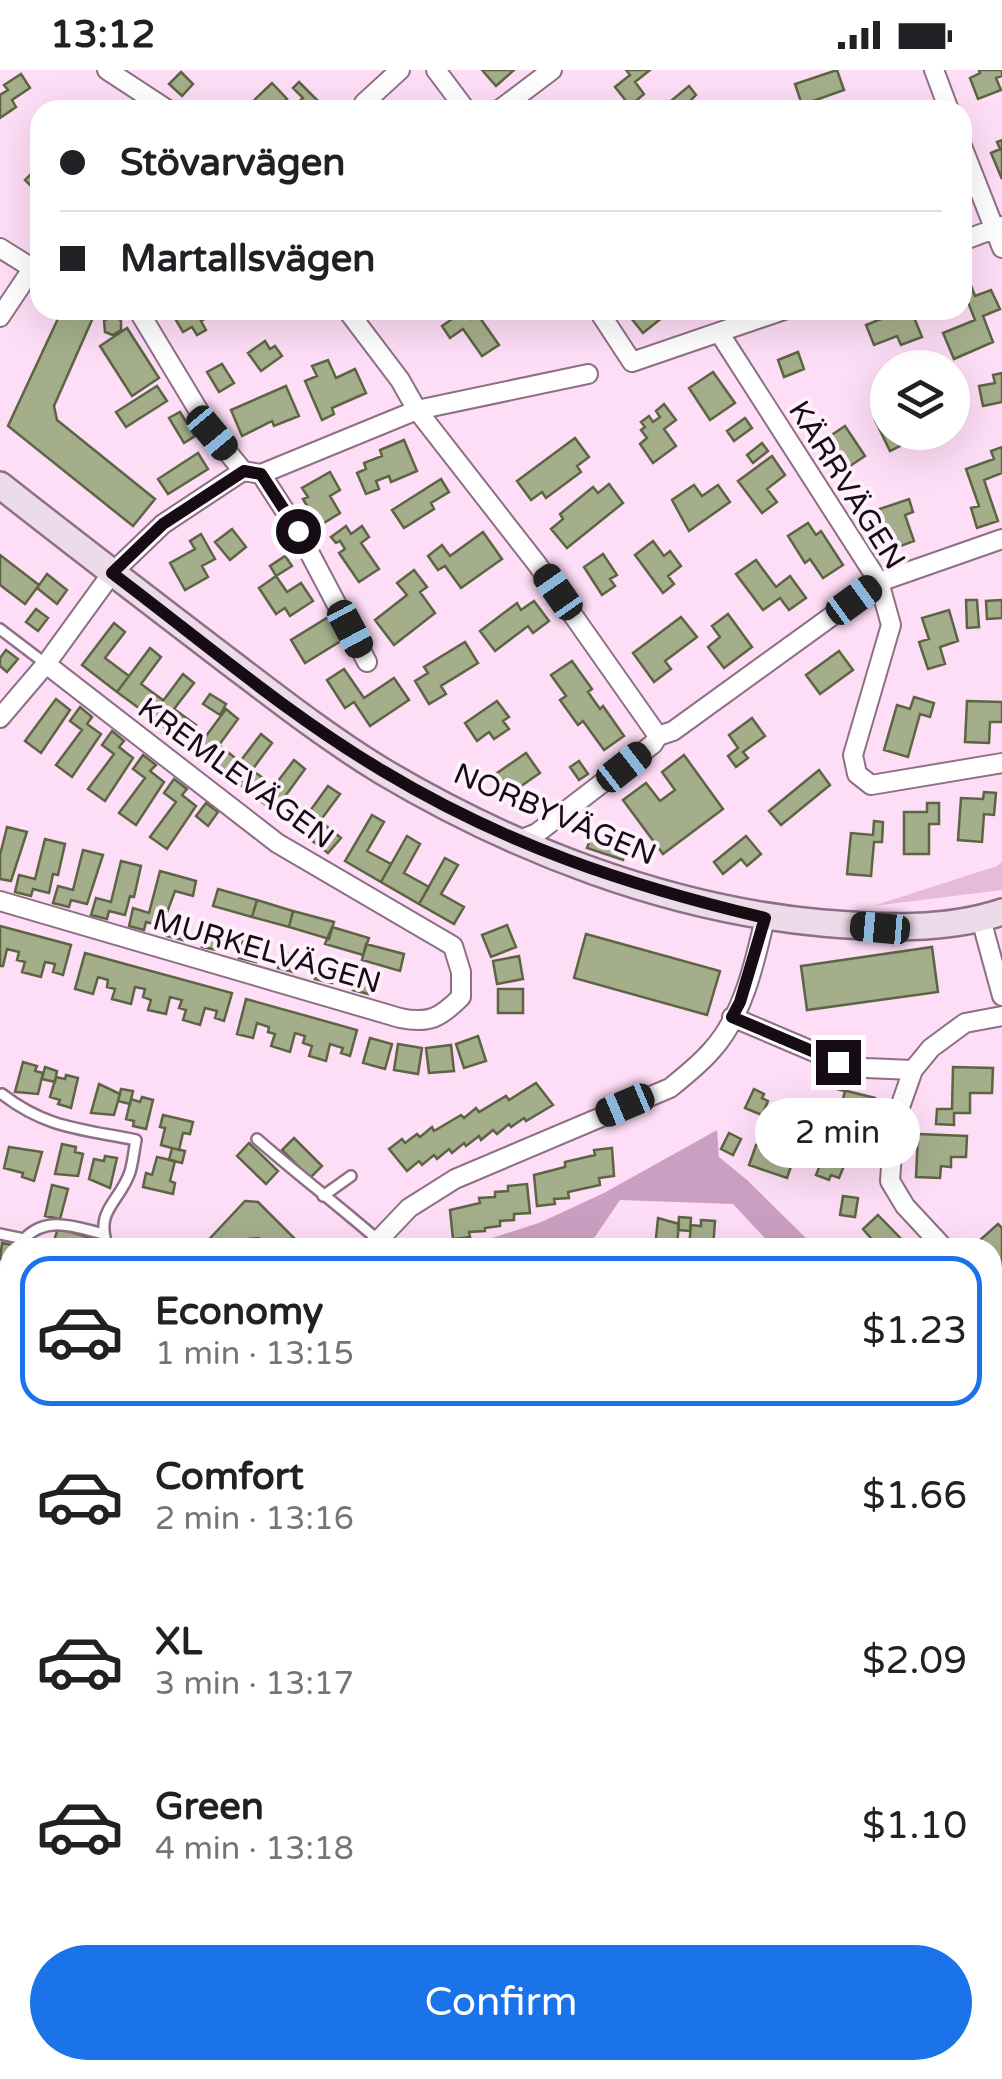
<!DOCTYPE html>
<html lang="en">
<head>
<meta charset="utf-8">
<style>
  body { margin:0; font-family:"Varela Round",sans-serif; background:#f6f6f6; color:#202124; height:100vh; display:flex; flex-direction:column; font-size:38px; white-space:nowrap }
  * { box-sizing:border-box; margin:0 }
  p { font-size:32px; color:#757577 }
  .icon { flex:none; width:55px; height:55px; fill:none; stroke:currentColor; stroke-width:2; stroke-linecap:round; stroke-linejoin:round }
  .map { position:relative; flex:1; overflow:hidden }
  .panel { position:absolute; left:0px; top:1168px; width:1002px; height:842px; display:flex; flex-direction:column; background:#fff; border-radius:30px 30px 0 0; box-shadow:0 10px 40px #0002 }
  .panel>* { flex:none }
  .guide { position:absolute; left:30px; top:30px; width:942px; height:220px; border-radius:30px; box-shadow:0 10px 40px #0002; display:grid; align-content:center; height:220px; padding:0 30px; background:#fff }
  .tools { position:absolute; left:870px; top:280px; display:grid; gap:20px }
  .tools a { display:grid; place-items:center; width:100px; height:100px; border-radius:50%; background:#fff; box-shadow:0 10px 40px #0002; font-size:50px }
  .end { position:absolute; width:45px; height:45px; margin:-22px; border:12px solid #170c14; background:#fff; box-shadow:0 0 0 5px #fff }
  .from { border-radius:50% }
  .bubble { position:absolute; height:70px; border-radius:35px; background:#fff; box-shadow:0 10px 40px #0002; font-size:32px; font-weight:600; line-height:70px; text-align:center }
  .car { position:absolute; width:30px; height:60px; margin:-30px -15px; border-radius:12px; box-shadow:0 0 8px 2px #0007; background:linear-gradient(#222 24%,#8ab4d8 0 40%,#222 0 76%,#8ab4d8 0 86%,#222 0) }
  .guide b { display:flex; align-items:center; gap:35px; height:95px; font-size:38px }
  .guide b+b { border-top:2px solid #e0e0e0 }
  .guide i { width:25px; height:25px; background:#202124 }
  ul { padding:18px 0 0; list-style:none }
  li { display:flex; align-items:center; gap:30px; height:150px; margin:0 20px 15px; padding:0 10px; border:5px solid transparent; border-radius:30px }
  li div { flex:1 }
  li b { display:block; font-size:38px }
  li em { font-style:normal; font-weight:600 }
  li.selected { border-color:#1a73e8 }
  li>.icon { width:90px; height:90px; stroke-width:1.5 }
  .primary-button { display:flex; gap:20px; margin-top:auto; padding:20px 30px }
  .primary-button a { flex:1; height:115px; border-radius:60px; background:#1a73e8; color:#fff; font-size:40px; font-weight:600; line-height:115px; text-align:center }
  .status { display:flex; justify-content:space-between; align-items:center; height:70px; padding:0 50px; background:#fff; direction:ltr }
  .status svg { height:28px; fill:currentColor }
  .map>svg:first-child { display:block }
  .green { fill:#e5badb }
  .forest { fill:#cb9fc1 }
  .building { fill:#a5ae8b; stroke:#5d6444; stroke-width:2.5 }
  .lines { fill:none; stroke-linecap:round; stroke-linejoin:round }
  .lane-casing { stroke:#8d6f86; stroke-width:14 }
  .street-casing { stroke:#8d6f86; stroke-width:22 }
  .secondary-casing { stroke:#8d6f86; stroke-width:30 }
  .lane { stroke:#fff; stroke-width:9 }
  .street { stroke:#fff; stroke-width:18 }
  .secondary { stroke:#ecdbe8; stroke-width:25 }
  .route { stroke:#170c14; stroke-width:12 }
  .labels { text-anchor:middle; stroke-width:8; stroke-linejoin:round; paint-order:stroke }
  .street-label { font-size:30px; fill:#170c14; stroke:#fef1fb }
</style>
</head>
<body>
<div class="status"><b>13:12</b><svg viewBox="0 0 49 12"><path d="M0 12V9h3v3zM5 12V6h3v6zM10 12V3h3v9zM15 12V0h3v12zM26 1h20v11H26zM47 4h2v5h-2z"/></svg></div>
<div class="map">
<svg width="1002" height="2009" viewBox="0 0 1002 2009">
  <rect width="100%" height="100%" fill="#feddf6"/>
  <path class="green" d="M1002 792V820L873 836 997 796Z
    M0 1541H10V1702L0 1704Z"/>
  <path class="forest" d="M717 1060 719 1087 747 1110 815 1177H773L733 1134 620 1130 588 1177H464L539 1153 604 1123Z
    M992 1371 1002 1381V1500L993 1520Z
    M10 1702V2000H992L993 1703 1002 1705V2009H0V1704Z"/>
  <path class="building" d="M482 0H514L496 16Z
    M626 0H650L635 12 644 24 630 36 615 17 630 5Z
    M837 0 844 20 802 35 795 14Z
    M979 0H1002V6L996 8 1001 20 978 29 970 8 980 3Z
    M181 2 193 14 182 26 169 14Z
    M21 4 30 18 12 30 16 37 0 48V25L8 20 4 15Z
    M299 12 322 35 316 40H299L295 35 303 28 293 18Z
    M272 13 287 29 275 40 270 36 266 40H244Z
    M689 16 696 25 690 31 698 40H660Z
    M1002 70V109L991 83 1000 79 997 72Z
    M40 95V125L25 110Z
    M965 200 975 226 991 220 1000 239 983 246 993 272 954 289 943 263 975 250 966 227 962 229Z
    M62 240 95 243 54 336 57 350 155 429 133 456 8 356Z
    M170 240H222L201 251 206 260 197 265 192 257 183 262Z
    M465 240 471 249 478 245 499 275 482 286 463 259 450 268 442 256Z
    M632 240H657L663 247 643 263 631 248 635 245Z
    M889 240H911L922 267 901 275 897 266 874 275 866 255 891 245Z
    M112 246 121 250V260L113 265 105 262 104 251Z
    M127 258 159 308 132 326 100 276Z
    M265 271 270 279 275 276 282 286 261 301 248 283Z
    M798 282 804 299 784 307 778 290Z
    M328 290 336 308 355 299 366 323 332 338 334 344 322 350 305 311 317 306 312 296Z
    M222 294 234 313 219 322 207 302Z
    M713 302 735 333 710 350 689 318Z
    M1002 303V332L983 336 979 316 995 313 993 305Z
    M157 316 167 331 126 357 116 342Z
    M286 316 299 346 274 356 272 351 242 366 231 340Z
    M664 334 676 350 664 359 676 376 653 393 640 374 647 368 641 360 645 357 641 352 649 346 653 352 660 347 656 341Z
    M888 334V362H905L910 371 890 381 875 350 883 346 879 338Z
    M180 342 195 366 184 373 169 348Z
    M745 348 752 358 734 371 727 361Z
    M845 356 865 386 844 400 824 370Z
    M575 368 589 387 577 396 581 402 546 428 542 422 531 430 517 411Z
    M404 370 417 401 391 412 389 406 376 411 379 419 366 424 357 403 366 399 364 393 382 386 380 380Z
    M762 373 768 381 753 393 747 385Z
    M1002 377V403L984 410 998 451 977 458 971 438 979 436 966 399 994 389 991 381Z
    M198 383 208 399 168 424 158 409Z
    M772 386 785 405 767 419 777 432 762 443 738 411Z
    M330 402 340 420 330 426 340 443 319 456 303 429 308 427 302 418Z
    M441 409 449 422 431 433 434 439 404 458 392 440Z
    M609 414 623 433 567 478 551 459 563 449 560 444 593 417 598 423Z
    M694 415 702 426 718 415 730 432 689 461 672 430Z
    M909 429 913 442 905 445 914 471 890 480 880 453 873 455 868 443Z
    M808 453 816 465 821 461 843 495 823 508 810 489 805 493 788 466Z
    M346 456 351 464 362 456 369 467 361 473 379 499 359 512 339 483 345 479 340 471 336 473 331 467Z
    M232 459 246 477 230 490 215 472Z
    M483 462 502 489 461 518 445 496 438 500 428 486 442 475 450 486Z
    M201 464 215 489 202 496 208 507 185 520 170 493 195 479 190 471Z
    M653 471 664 486 670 481 681 496 668 506 674 514 663 523 635 485Z
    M603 484 617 505 610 509 615 516 602 525 584 497Z
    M0 485 39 515 25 534 0 515Z
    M285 486 292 496 276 506 270 496Z
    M756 490 776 517 790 506 806 528 789 540 780 528 763 540 736 504Z
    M414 500 427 517 420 522 435 543 394 575 375 550 407 525 397 513Z
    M47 504 67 520 57 534 37 518Z
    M276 506 287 522 301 513 313 531 290 546 285 538 276 544 259 518Z
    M966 530H977L979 557 967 558Z
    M1002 530V548L987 549 986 531Z
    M534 531 549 551 533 563 528 556 495 581 480 561 517 533 521 540Z
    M36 539 48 548 38 561 26 552Z
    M949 540 958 571 940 577 945 594 928 599 919 572 929 569 922 548Z
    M728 544 752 577 724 598 708 577 720 567 712 556Z
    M330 546 344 569 305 593 291 570Z
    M681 547 697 567 665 591 671 599 654 612 633 583Z
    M114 553 125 562 105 588 129 606 117 622 82 595Z
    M465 572 478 593 441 616 446 624 429 634 415 611 428 603 424 597Z
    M150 578 161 587 141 614 163 630 151 647 117 622Z
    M6 580 18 589 7 602 0 596V588Z
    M839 581 853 600 820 624 806 605Z
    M572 591 592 619 588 622 600 639 603 636 624 666 604 680 583 651 578 655 560 630 566 626 551 605Z
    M344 599 364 628 394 608 409 630 370 656 354 632 345 638 327 610Z
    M183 604 194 613 174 639 196 655 193 659 204 668 195 681 151 647Z
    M210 624 226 634 220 645 203 634Z
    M914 627 934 633 930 647 920 644 908 687 884 680 897 635 910 639Z
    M56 629 70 640 41 683 25 671Z
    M497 631 509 647 503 651 509 659 494 669 489 662 477 671 465 653Z
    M967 631 1002 632V652H990L989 673 965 672Z
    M80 637 92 647 87 654 101 664 72 707 56 695 82 660 70 651Z
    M226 639 238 649 219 675 240 692 229 706 195 681Z
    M752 648 765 666 743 682 748 688 736 697 728 686 738 678 729 665Z
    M112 661 124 671 119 677 133 688 105 731 88 719 114 684 102 675Z
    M261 664 272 673 252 700 274 716 262 732 229 706Z
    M526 683 540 703 511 723 497 703Z
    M143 685 156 695 150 701 164 712 136 755 119 743 145 708 133 699Z
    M684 685 723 739 663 784 623 730 646 713 660 731 675 720 662 702Z
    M294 690 305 699 286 725 307 741 295 756 262 732Z
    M579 691 588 704 579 710 570 697Z
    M819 700 830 715 781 755 769 741Z
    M174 709 187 719 182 725 196 736 167 779 150 767 176 732 164 723Z
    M328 716 340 724 320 751 341 768 328 783 297 759Z
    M984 722 996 723 994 745 984 744 982 772 958 770 961 728 983 729Z
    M206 733 218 742 208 756 196 746Z
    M927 733H939V754H929V784H904V742H927Z
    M372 745 384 752 367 781 391 794 381 812 345 791Z
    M874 751 883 752 882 772H874L871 806 847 804 851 763 873 765Z
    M7 757 27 762 11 811 0 809V785Z
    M592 764 628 776 623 790 587 778Z
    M407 766 420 774 404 803 429 817 419 834 381 812Z
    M746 766 761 784 747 796 741 789 723 804 714 792Z
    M45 769 65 774 58 805 53 804 49 823 33 819 31 826 15 822 19 805 35 809Z
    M83 780 103 785 87 834 71 830 69 837 53 833 58 816 73 820Z
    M445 788 458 795 441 824 464 837 454 854 419 834Z
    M121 791 141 796 134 827 130 826 125 845 109 841 107 849 91 845 96 828 111 832Z
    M160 801 196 811 193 826 175 821 162 856 146 852 144 860 129 856 133 838 149 843Z
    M218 819 257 830 252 847 213 836Z
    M257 830 293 841 289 857 252 847Z
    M293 841 334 852 329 869 289 857Z
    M172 849 187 854 183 870 167 866Z
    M507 855 516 877 491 887 482 865Z
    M0 856 71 875 63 905 53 902 55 894 45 892 41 907 22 902 25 892 17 890 19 882 7 879 3 896H0Z
    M332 857 369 868 363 885 325 874Z
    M206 859 221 863 217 880 202 877Z
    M586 864 720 901 707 945 574 908Z
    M243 871 260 875 256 892 239 888Z
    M366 874 404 884 400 901 362 890Z
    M932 877 938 922 807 940 801 896Z
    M282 882 297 886 293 902 278 898Z
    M85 883 232 923 224 951 215 948 217 941 205 938 200 955 183 950 186 940 179 938 182 930 170 927 166 944 148 940 151 930 143 927 145 919 135 917 131 934 112 929 115 919 107 917 108 910 98 907 93 924 75 919Z
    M519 886 523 909 497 914 493 891Z
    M319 892 336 897 332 913 315 909Z
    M357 903 372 907 368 924 353 920Z
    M498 919H523V943H498Z
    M246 929 357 960 350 986 341 983 343 978 330 974 326 991 309 986 312 976 303 973 305 966 295 963 290 982 271 976 275 964 268 962 269 957 257 953 253 968 237 964Z
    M478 966 486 991 464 998 456 974Z
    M370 968 392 974 385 999 363 993Z
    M398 974 422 978 418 1004 394 1000Z
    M451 975 454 1001 429 1003 426 978Z
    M23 992 37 996 35 1001 43 1003 38 1024 15 1022Z
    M45 997 57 1001 55 1012 42 1009Z
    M953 997 993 998 992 1023H970V1043H954V1055L936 1054 937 1039H952Z
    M66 1005 78 1008 71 1038 58 1034 60 1030 50 1027 56 1007 65 1009Z
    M832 1005 850 1010 847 1021 875 1028 866 1066 836 1058 845 1021 829 1017Z
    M536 1013 553 1035 526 1051 524 1048 511 1057 509 1054 497 1064 493 1060 481 1070 479 1066 466 1076 464 1073 452 1083 449 1079 437 1089 434 1085 422 1095 419 1091 407 1101 389 1079 402 1069 405 1073 417 1064 420 1067 432 1057 434 1061 461 1045 464 1048 476 1038 479 1042 506 1026 509 1030Z
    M99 1014 120 1024 114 1045 91 1043Z
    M121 1019 133 1021 130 1034 118 1031Z
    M754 1019 764 1024 762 1028 768 1031 762 1045 745 1038Z
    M142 1027 153 1030 146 1059 133 1056 134 1051 126 1049 131 1029 140 1032Z
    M163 1045 193 1052 190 1064 183 1063 179 1080 161 1075 165 1058 160 1057Z
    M729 1063 741 1069 733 1085 721 1079Z
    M918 1064 967 1066 966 1087H951V1097L941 1096 940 1108 916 1107Z
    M294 1068 322 1096 310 1108 282 1080Z
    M249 1073 278 1101 266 1114 237 1086Z
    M62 1074 76 1077 75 1082 83 1084 78 1106 55 1104Z
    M756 1075 794 1088 787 1108 749 1095Z
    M9 1077 42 1082 34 1111 22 1107 23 1103 4 1098Z
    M172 1078 185 1081 182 1093 169 1090Z
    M612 1078 614 1106 599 1108 600 1115 568 1122 569 1128 554 1129 555 1134 537 1136 534 1105 565 1097V1092L595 1085 594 1080Z
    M825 1082 840 1087 837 1093 844 1096 839 1108 831 1105 829 1110 816 1105Z
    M105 1086 117 1088 110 1118 89 1109 94 1089 104 1091Z
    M157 1087 175 1091 170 1111 175 1113 173 1124 143 1117 146 1103 152 1105Z
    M527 1114 530 1143 514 1144V1150L500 1151V1156L485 1158V1161L469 1162 470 1167 453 1169 450 1140 480 1133 479 1128 495 1127V1122L508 1121V1116Z
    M52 1115 68 1119 60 1149 45 1146Z
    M843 1126 858 1128 855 1147 840 1145Z
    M245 1131 258 1132 304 1178H267L259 1168 247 1169 238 1178H201Z
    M878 1145 910 1178H870L875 1173 863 1159Z
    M679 1147 691 1148 690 1161 678 1160Z
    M658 1148 679 1154 677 1175 655 1178Z
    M701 1150 715 1151 713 1178 689 1176 691 1155 701 1156Z
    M998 1154 1002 1158V1202L992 1192V1178H988L980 1170Z
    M58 1158 97 1170 94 1178 53 1174Z
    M2 1173 28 1178H10V1191L0 1189Z
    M992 1261 1002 1271V1284L993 1293Z
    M0 1273 10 1274V1303L0 1302Z
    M0 1364 10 1365V1481H3L4 1472H0Z
    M992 1636 1002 1638V1683L992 1680Z"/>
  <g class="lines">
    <g class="lane-casing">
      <path id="lane" d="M0 559 46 594
        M2 1024C47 1059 83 1059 136 1070 134 1080 133 1092 130 1102 119 1134 94 1139 108 1178
        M257 1069C297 1104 338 1135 378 1170
        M323 1126 351 1106
        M0 1164 24 1169C47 1145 75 1157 104 1164"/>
    </g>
    <g class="street-casing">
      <path id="street" d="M107 0 168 40
        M436 0 466 40
        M934 0 949 40
        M364 33 400 0
        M499 40 552 0
        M962 76 1002 178
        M962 171 1002 156
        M0 178 40 203
        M138 240 212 363 243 401
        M347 240 400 310 417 340 537 494 658 666
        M598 240 632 292 784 240
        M0 247 32 199
        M720 264 879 512 891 555 853 685 857 704 871 715 1002 693
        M261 404 298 461 367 592
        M0 648 46 594 112 503 163 454 243 401 261 404 417 340 588 304
        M517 771 537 763 653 674 658 666 673 661 879 512 1002 469
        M0 831 400 948C429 954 440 948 461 927V902L453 876 277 773 46 594
        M981 849 1002 926
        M732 947 838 992 866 998 913 1000
        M371 1178 409 1138 455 1109 670 1018C685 1006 700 994 712 980 743 946 755 892 765 848
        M944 1178 905 1136 890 1111 894 1054 913 1000 931 978 965 953 1002 946
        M992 1229 1002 1240
        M0 1331 10 1332"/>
    </g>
    <g class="secondary-casing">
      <path id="secondary" d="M0 415C76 475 152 533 228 591 278 629 328 668 382 701 515 780 668 839 822 853 880 858 946 861 1002 842"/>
    </g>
    <use href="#lane" class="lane"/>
    <use href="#street" class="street"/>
    <use href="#secondary" class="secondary"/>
  </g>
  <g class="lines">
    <path class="route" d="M298 461 261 404 244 401 163 454 112 503C201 570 287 644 383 701 506 775 626 815 765 848L740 932 732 947 838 992"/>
  </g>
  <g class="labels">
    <g class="street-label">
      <text transform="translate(847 415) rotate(58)" y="10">KÄRRVÄGEN</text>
      <text transform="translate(236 703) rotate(36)" y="10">KREMLEVÄGEN</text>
      <text transform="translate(555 744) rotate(23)" y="10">NORBYVÄGEN</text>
      <text transform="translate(267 881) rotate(16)" y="10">MURKELVÄGEN</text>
    </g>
  </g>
</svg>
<div class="tools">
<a><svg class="icon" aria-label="layers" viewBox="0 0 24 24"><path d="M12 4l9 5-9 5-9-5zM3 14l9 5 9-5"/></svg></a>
</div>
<i class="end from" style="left:298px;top:461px"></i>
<i class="end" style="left:838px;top:992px"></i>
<div class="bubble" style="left:755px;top:1028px;width:165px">2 min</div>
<i class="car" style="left:212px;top:363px;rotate:140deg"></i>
<i class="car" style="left:558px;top:522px;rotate:325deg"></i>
<i class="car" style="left:854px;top:530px;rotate:54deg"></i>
<i class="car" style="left:350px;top:559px;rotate:152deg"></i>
<i class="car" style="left:624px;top:697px;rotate:52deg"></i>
<i class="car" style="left:880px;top:858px;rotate:275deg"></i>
<i class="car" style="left:625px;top:1035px;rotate:247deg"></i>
<div class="guide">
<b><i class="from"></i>Stövarvägen</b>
<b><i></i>Martallsvägen</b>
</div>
<section class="panel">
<ul>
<li class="selected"><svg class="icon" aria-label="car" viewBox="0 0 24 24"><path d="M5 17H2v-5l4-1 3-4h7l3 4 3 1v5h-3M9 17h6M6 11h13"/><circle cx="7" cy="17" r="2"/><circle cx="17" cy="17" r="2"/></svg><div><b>Economy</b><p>1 min · 13:15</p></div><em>$1.23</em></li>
<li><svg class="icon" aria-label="car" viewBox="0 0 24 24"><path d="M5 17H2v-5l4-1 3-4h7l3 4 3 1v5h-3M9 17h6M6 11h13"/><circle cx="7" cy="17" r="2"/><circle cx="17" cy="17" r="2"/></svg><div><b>Comfort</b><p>2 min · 13:16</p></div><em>$1.66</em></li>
<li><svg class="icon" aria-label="car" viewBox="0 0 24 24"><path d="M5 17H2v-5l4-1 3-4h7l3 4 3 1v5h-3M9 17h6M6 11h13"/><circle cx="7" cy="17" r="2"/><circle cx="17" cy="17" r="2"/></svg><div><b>XL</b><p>3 min · 13:17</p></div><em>$2.09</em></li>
<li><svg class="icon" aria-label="car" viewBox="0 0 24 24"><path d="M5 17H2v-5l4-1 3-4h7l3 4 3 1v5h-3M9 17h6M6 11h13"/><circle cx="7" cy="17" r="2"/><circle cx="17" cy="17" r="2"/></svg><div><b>Green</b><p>4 min · 13:18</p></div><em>$1.10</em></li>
</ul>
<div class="primary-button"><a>Confirm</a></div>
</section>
</div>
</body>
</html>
